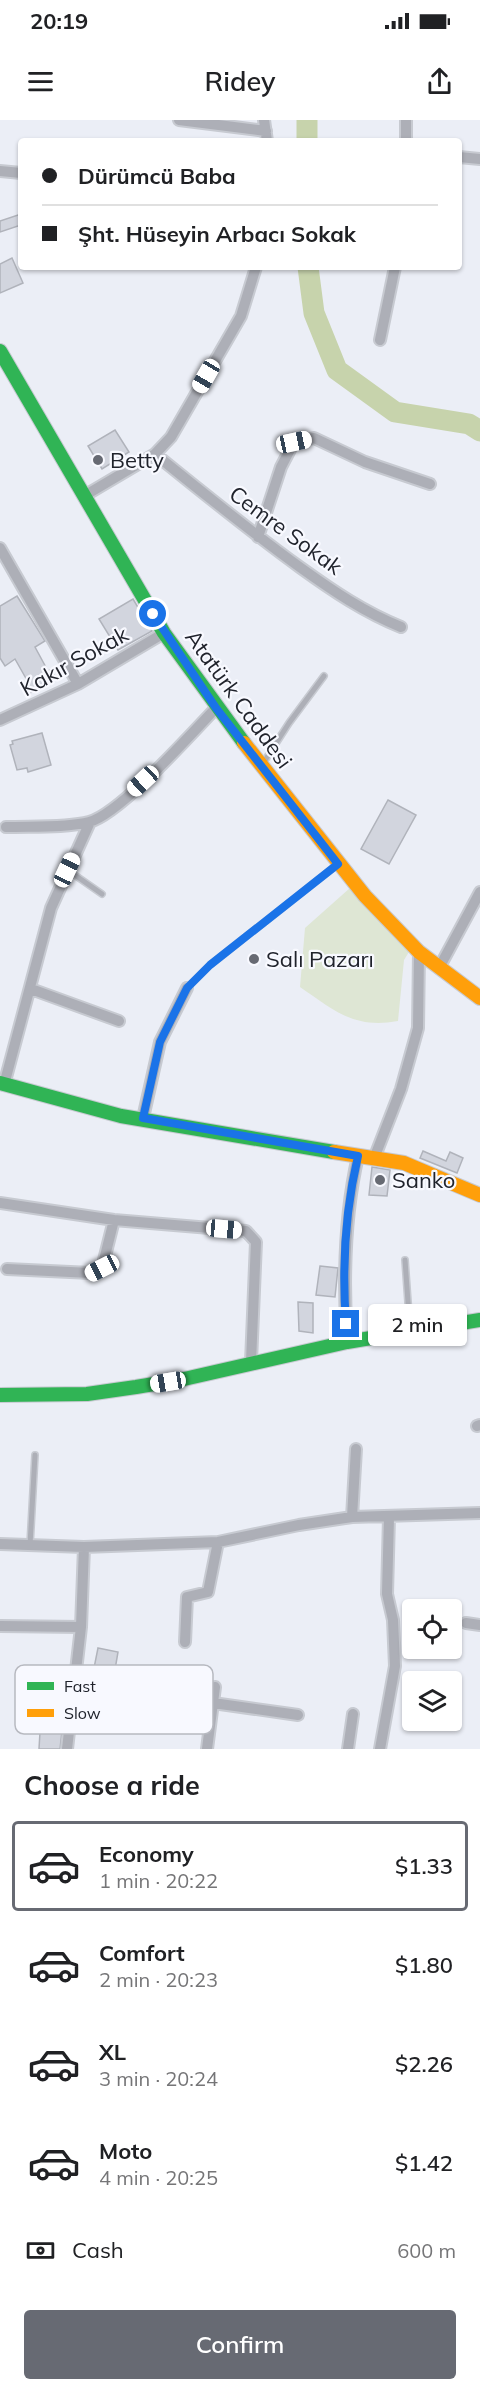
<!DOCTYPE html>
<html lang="en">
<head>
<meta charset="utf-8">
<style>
  body { margin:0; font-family:Mulish,sans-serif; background:#f6f6f6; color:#202124; height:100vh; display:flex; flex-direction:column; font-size:22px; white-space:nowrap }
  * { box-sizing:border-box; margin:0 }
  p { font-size:20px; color:#757577 }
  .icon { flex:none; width:33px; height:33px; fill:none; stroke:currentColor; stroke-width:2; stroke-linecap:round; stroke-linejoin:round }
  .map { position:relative; height:1629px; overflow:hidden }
  .panel { display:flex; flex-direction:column; background:#fff; flex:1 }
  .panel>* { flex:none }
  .hud { position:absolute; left:18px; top:18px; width:444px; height:132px; border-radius:6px; box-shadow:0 2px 4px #0004; display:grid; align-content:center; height:132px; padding:0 24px; background:#fff }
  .tools { position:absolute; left:402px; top:1479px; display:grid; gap:12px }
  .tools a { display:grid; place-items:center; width:60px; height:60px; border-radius:6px; background:#fff; box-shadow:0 2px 4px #0004; font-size:30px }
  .end { position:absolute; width:27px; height:27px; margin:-14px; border:8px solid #1a73e8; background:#fff; box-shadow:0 0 0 3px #fff }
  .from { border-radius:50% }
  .bubble { position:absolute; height:42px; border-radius:6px; background:#fff; box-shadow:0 2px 4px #0004; font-size:20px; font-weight:600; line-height:42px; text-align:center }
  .car { position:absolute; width:18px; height:36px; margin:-18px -9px; border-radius:8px; box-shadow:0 0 4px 2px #0007; background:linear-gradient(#fff 24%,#345 0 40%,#fff 0 76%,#345 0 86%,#fff 0) }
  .hud b { display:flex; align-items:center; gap:21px; height:57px; font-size:22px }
  .hud b+b { border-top:2px solid #e0e0e0 }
  .hud i { width:15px; height:15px; background:#202124 }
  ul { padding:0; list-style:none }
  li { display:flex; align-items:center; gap:18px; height:90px; margin:0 12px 9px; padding:0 12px; border:3px solid transparent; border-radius:6px }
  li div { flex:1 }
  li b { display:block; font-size:22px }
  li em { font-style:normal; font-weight:600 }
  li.on { border-color:#676a73 }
  li>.icon { width:54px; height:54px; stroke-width:1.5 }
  h2 { padding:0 24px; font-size:27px; line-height:72px }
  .pay { display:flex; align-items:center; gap:15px; height:66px; padding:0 24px; font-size:22px }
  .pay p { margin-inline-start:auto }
  .action { display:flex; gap:12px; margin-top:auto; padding:12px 24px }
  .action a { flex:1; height:69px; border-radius:6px; background:#676a73; color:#fff; font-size:24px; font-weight:600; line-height:69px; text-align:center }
  .status { display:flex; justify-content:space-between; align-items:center; height:42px; padding:0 30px; background:#fff; direction:ltr }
  .status svg { height:16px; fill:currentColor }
  header { display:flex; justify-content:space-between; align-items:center; height:78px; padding:0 24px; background:#fff; font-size:27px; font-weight:600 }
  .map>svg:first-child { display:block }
  .green { fill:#dee6d4 }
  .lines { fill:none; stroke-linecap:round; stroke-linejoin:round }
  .river { stroke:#c7d3ac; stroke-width:21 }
  .building { fill:#d2d5de; stroke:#b0b3bb; stroke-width:1.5 }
  .lane-casing { stroke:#c7cad1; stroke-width:8 }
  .street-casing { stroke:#c7cad1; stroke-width:14 }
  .fast-casing { stroke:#c7cad1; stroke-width:16 }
  .slow-casing { stroke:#c7cad1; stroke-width:16 }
  .lane { stroke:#adafb7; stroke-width:5 }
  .street { stroke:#adafb7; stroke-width:10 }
  .fast { stroke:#30b455; stroke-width:14 }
  .slow { stroke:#ff9f0a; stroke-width:14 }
  .route { stroke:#1a73e8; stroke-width:8 }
  .poi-dot { fill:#676a73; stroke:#f8f9ff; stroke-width:2 }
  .labels { text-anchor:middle; stroke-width:4.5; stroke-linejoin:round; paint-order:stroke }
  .poi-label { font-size:22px; fill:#20232c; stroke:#f8f9ff; text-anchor:start }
  .street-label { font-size:22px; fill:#20232c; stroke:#f8f9ff }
  .key { fill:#f8f9ff; stroke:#b7b9c0; stroke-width:1.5 }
  .key-label { font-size:16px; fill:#20232c }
</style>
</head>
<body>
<div class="status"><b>20:19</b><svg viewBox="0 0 49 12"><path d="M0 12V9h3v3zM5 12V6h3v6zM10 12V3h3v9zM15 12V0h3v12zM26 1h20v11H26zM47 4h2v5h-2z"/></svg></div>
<header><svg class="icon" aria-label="menu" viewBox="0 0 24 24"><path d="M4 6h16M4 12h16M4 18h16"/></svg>Ridey<svg class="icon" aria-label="share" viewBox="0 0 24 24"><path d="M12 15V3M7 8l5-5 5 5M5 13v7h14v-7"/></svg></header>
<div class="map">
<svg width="480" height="1629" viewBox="0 0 480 1629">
  <rect width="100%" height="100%" fill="#ebeef6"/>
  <path class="green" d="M350 768 412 827 404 840 398 901C354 909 335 891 300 867L305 808Z"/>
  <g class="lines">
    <path class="river" d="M307 21V0
      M308 147 314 193 337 250 395 292 469 304 480 311"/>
  </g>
  <path class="building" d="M21 94V105L0 112V101Z
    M12 138 23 163 0 173V144Z
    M115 310 129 332 102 349 88 326Z
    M17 476 45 521 35 527 48 551 51 549 56 559 30 573 25 563 28 562 15 539 5 546 0 538V486Z
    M133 479 152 511 118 530 99 499Z
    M42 613 51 645 28 652 27 648 17 650 10 625 13 624 12 621Z
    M388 680 416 695 389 744 361 729Z
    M423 1031 446 1041 450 1032 463 1038 457 1053 420 1038Z
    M372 1047 390 1050 387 1076 369 1075Z
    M320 1146 338 1148 335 1177 316 1175Z
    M298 1182 313 1183V1213L299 1211Z
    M98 1528 118 1532 110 1579 94 1577 93 1586 83 1585 84 1571 94 1572 96 1554 93 1553Z
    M25 1590 64 1592 60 1629H39L40 1612 24 1610Z"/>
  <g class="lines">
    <g class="lane-casing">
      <path id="lane" d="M262 645 289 603 324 556
        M69 751 102 774
        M187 868 210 845 338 744
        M405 1140 410 1210
        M30 1425 35 1335"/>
    </g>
    <g class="street-casing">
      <path id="street" d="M179 0 266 11
        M264 0 267 21
        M406 0V21
        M459 37 480 39
        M0 51 21 53
        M380 220 395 147
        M155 334C203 373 251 412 301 448 333 471 364 492 401 507
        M84 376 155 334 171 317 241 196 256 147
        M258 417 281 347 294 322 314 318 365 342 430 364
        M0 428 78 564
        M0 600 78 564 164 513
        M6 707C31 706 66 708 89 702 120 694 192 613 216 588
        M439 848 480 772
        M31 869 119 901
        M4 965 51 788 90 702
        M143 998 160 922 187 868
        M375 1036 401 969 418 908 419 832
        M0 1083 114 1100 246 1111 256 1122 251 1242
        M7 1149 91 1153 102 1148 114 1100
        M347 1222C343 1160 344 1097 358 1036
        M477 1306 480 1305
        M352 1397 356 1329
        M0 1424 84 1427 218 1422 299 1405 352 1397 480 1393
        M466 1503 480 1505
        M0 1506 81 1507
        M185 1522 187 1477 208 1472 218 1422
        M213 1583 298 1595
        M67 1629 81 1507 84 1427
        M207 1629 215 1567
        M348 1629 353 1594
        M380 1629 395 1546 393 1500 387 1474 389 1397"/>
    </g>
    <g class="fast-casing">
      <path id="fast" d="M0 231 164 513 244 623
        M0 963 121 996 334 1032
        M0 1275 87 1274 136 1267 184 1259 347 1222 480 1200"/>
    </g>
    <g class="slow-casing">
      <path id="slow" d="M244 623 365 776 419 832 480 878
        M334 1032 404 1043 480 1075"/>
    </g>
    <use href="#lane" class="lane"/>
    <use href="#street" class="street"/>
    <use href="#fast" class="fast"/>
    <use href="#slow" class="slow"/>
  </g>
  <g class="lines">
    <path class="route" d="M153 494 216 588 338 744 210 845 187 868 160 922 143 998 358 1036C345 1091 342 1149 346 1204"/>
  </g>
  <g class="poi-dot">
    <circle cx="98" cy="340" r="6"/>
    <circle cx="254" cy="839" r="6"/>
    <circle cx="380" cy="1060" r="6"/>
  </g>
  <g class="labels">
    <g class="poi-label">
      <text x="110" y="348">Betty</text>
      <text x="266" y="847">Salı Pazarı</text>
      <text x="392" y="1068">Sanko</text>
    </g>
    <g class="street-label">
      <text transform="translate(286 410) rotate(36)" y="8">Cemre Sokak</text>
      <text transform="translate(74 541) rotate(-29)" y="8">Kakır Sokak</text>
      <text transform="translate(239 579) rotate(54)" y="8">Atatürk Caddesi</text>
    </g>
  </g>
  <rect x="15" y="1545" width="198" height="69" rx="9" class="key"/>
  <rect x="27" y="1562" width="27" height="8" fill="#30b455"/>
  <rect x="27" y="1589" width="27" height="8" fill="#ff9f0a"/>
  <g class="key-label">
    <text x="64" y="1572">Fast</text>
    <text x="64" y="1599">Slow</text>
  </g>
</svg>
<div class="tools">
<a><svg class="icon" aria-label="locate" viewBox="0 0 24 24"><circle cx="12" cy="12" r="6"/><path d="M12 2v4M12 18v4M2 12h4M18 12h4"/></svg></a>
<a><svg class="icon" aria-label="layers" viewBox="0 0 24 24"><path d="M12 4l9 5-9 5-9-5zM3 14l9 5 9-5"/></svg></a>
</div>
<i class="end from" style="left:153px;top:494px"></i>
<i class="end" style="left:346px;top:1204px"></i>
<div class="bubble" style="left:368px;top:1184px;width:99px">2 min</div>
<i class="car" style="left:206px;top:256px;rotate:210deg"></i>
<i class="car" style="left:294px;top:322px;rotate:78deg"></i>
<i class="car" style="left:143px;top:661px;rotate:227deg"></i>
<i class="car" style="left:67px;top:750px;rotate:25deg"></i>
<i class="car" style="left:224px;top:1109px;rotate:95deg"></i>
<i class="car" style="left:102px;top:1148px;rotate:243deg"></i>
<i class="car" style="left:168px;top:1262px;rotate:261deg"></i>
<div class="hud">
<b><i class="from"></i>Dürümcü Baba</b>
<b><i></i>Şht. Hüseyin Arbacı Sokak</b>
</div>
</div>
<section class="panel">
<h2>Choose a ride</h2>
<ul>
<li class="on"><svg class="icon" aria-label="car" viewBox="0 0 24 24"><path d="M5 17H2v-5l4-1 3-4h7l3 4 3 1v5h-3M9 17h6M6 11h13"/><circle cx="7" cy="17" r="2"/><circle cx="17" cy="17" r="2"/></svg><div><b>Economy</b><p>1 min · 20:22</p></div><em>$1.33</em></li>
<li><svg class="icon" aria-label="car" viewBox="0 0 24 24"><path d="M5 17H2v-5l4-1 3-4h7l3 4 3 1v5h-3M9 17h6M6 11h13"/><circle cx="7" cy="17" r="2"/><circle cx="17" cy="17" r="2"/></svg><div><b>Comfort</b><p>2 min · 20:23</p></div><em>$1.80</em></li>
<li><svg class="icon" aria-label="car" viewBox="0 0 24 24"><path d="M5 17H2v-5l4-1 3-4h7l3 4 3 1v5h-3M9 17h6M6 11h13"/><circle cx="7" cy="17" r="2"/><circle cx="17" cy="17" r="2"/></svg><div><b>XL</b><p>3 min · 20:24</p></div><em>$2.26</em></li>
<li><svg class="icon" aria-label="car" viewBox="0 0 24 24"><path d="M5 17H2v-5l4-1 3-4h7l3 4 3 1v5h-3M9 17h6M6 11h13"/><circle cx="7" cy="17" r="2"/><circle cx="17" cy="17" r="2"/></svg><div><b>Moto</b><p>4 min · 20:25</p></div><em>$1.42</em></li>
</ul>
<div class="pay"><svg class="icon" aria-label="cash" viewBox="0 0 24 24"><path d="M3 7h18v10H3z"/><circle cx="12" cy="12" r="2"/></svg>Cash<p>600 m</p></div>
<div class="action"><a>Confirm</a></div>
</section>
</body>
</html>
